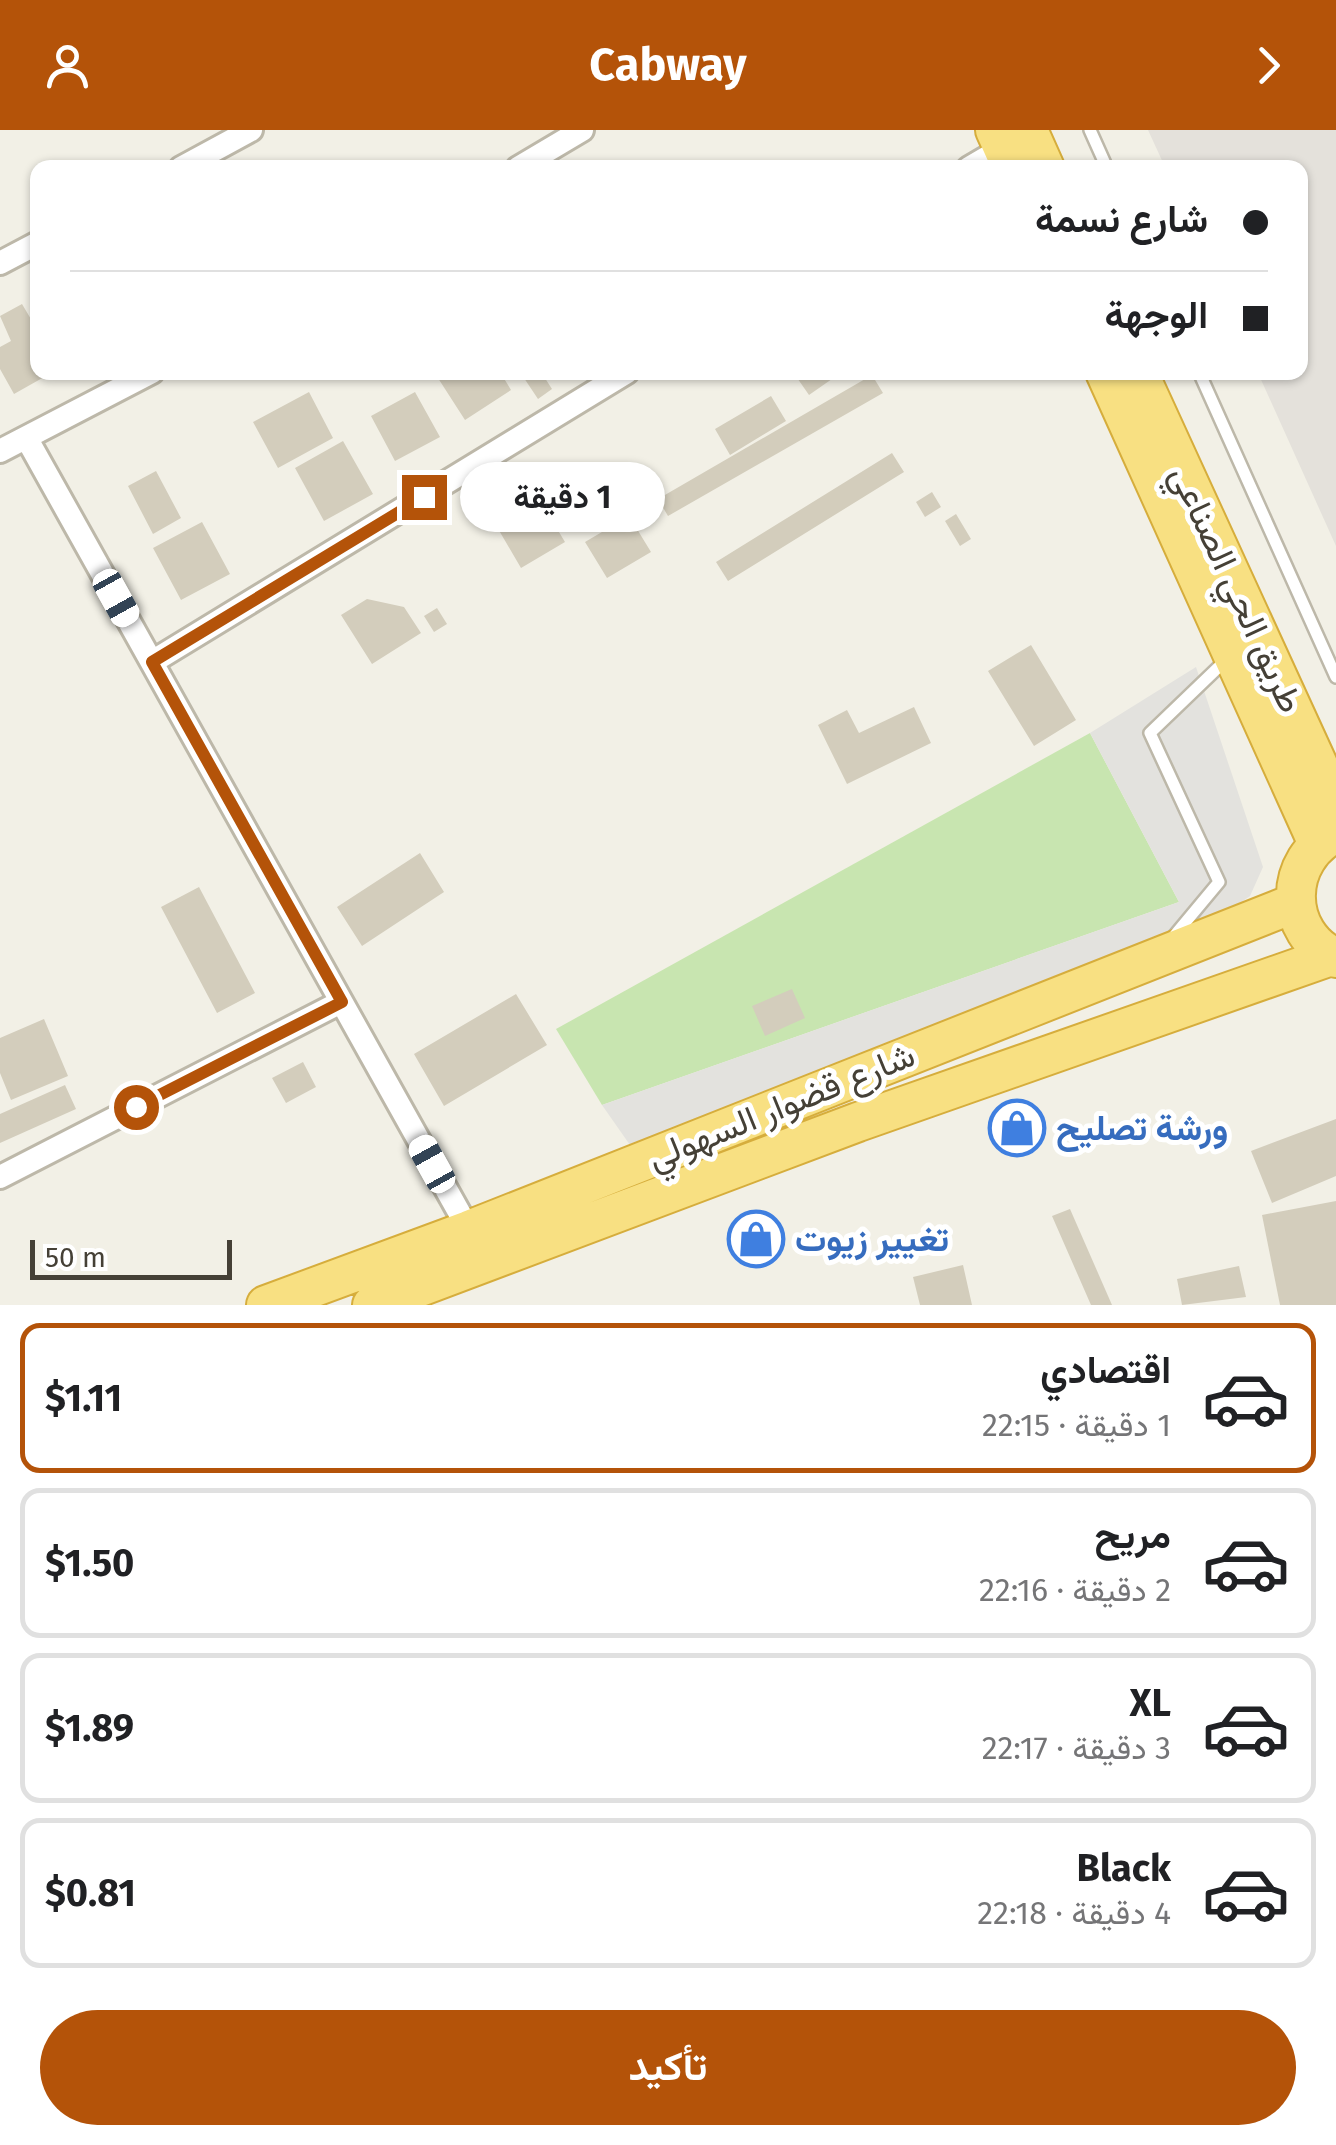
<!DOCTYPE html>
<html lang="ar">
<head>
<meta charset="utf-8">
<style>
  body { margin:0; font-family:"Fira Sans",Vazirmatn,sans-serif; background:#f2f2f2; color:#202124; direction:rtl; height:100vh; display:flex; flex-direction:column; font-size:38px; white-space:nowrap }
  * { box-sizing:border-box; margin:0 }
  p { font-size:32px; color:#757577 }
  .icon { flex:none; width:55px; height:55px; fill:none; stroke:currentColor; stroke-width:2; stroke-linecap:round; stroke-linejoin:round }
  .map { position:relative; height:1175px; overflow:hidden; direction:ltr }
  .panel { display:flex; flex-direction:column; background:#fff; flex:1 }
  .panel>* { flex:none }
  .banner { position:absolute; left:30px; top:30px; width:1278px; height:220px; border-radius:20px; box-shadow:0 2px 8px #0004; direction:rtl; display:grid; align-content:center; height:220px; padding:0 40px; background:#fff }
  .scale { position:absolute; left:30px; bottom:25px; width:202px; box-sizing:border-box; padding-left:10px; border:5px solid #454036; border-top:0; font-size:28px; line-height:35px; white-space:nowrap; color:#454036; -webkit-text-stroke:8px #fff; paint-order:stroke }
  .end { position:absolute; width:45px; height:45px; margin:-22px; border:12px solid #b45309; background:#fff; box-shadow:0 0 0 5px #fff }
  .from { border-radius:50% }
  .bubble { position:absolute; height:70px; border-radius:35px; background:#fff; box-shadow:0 2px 8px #0004; font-size:32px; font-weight:700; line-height:70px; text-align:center; direction:rtl }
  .car { position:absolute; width:30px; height:60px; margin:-30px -15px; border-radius:12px; box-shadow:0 0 8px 2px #0007; background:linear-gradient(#fff 24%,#345 0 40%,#fff 0 76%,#345 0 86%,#fff 0) }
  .banner b { display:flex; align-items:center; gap:35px; height:95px; font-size:38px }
  .banner b+b { border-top:2px solid #e0e0e0 }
  .banner i { width:25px; height:25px; background:#202124 }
  ul { padding:18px 0 0; list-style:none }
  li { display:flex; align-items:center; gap:30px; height:150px; margin:0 20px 15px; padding:0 20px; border:5px solid #e0e0e0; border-radius:20px }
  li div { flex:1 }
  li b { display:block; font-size:38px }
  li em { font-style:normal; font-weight:700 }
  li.active { border-color:#b45309 }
  li>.icon { width:90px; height:90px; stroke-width:1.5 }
  .button { display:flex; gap:20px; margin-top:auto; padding:20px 40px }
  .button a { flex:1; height:115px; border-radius:60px; background:#b45309; color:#fff; font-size:40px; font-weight:700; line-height:115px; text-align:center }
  header { display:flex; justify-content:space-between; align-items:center; height:130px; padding:0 40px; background:#b45309; color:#fff; font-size:45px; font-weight:700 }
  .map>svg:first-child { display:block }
  .industrial { fill:#e4e1db }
  .green { fill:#c8e5b0 }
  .parking { fill:#e3e2de }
  .building { fill:#d3cdbc }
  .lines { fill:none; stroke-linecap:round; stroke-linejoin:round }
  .service-casing { stroke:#bdb8a9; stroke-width:16 }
  .minor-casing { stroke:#bdb8a9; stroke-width:28 }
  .trunk-casing { stroke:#d6ad3c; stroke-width:42 }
  .service { stroke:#fff; stroke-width:11 }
  .minor { stroke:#fff; stroke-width:22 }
  .trunk { stroke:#f8e082; stroke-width:38 }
  .route { stroke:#b45309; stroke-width:12 }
  .labels { text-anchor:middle; stroke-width:10; stroke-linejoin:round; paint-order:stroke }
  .street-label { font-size:35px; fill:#454036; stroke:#fff }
  .shop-label { font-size:35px; font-weight:bold; fill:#366cbe; stroke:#fff; text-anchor:start }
</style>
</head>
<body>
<header><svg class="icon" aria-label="forward" viewBox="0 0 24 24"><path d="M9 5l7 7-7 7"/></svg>Cabway<svg class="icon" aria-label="person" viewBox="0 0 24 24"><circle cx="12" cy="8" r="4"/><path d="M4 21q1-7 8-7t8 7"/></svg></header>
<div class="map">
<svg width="1336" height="1175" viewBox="0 0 1336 1175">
  <rect width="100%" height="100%" fill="#f2f0e6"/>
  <path class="industrial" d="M1148 0H1336V416L1258 243 1300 242V38L1165 37Z"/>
  <path class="green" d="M1090 603 1179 772 602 975 556 899Z"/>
  <path class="parking" d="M1196 537 1263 737 1250 766 1214 791 630 1015 602 975 1179 772 1090 603Z"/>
  <path class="building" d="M22 174 38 201V242H53L14 264 0 239V217L11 211 0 186Z
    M439 242H500L511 260 465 290 436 245Z
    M520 242H541L552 259 538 269Z
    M793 242H842L809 265Z
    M872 245 883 263 668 386 658 369Z
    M309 262 333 308 278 338 253 292Z
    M415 262 440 307 395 331 371 286Z
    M771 266 786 291 730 325 715 299Z
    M343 311 373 364 324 391 295 338Z
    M892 323 904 342 728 451 716 432Z
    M156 341 181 388 153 404 128 356Z
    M533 359 565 412 521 438 490 385Z
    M932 362 941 377 925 387 916 372Z
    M956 384 971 409 960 416 945 391Z
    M629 386 651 422 607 448 585 412Z
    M202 392 230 444 181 470 153 418Z
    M367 469 404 477 421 503 372 534 341 485Z
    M437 478 447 494 434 502 424 486Z
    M1031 515 1076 590 1034 616 988 541Z
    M914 577 931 613 847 654 818 595 847 580 859 603Z
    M420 723 444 762 362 816 337 777Z
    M199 757 255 863 217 883 161 777Z
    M792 859 805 888 765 906 752 876Z
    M516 864 547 915 444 976 414 924Z
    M44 889 68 946 11 970 0 943V908Z
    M303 932 316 957 286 973 272 948Z
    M65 955 76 979 0 1013V984Z
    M1336 989V1046L1272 1073 1251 1021Z
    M1336 1071V1175H1280L1262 1085Z
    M1070 1079 1112 1175H1091L1052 1086Z
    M963 1135 972 1175H920L913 1147Z
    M1239 1136 1246 1167 1182 1175 1177 1149Z"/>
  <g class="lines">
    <g class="service-casing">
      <path id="service" d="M1090 0 1107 38
        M1199 242 1336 547
        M1174 806 1219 752 1150 603 1227 529"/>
    </g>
    <g class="minor-casing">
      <path id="minor" d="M181 38 251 0
        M518 38 582 0
        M969 38 1003 18
        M0 133 38 113
        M27 309 469 1100
        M0 321 152 242
        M152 532 627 242
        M0 1047 341 872"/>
    </g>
    <g class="trunk-casing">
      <path id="trunk" d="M995 0 1012 38
        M1028 0 1045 38
        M1105 242 1318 714
        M1138 242 1336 674
        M1336 703C1283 729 1282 803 1336 828
        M266 1175 469 1100 1295 773
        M372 1175 858 992 1331 826"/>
    </g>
    <use href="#service" class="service"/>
    <use href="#minor" class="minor"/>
    <use href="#trunk" class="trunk"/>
  </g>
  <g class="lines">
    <path class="route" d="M136 977 342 872 152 532 424 367"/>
  </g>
  <defs>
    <g id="shop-ring" transform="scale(2.875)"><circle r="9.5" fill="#fff" stroke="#3f7fe0" stroke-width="1.5"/><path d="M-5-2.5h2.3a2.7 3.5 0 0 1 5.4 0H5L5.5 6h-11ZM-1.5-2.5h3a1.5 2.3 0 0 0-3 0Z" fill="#3f7fe0"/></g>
  </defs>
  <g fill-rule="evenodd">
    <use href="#shop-ring" x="1017" y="998"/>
    <use href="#shop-ring" x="756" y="1109"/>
  </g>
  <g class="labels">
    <g class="street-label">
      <text transform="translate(1237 459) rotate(65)" y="12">طريق الحي الصناعي</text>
      <text transform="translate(781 976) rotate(-22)" y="12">شارع قضوار السهولي</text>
    </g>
    <g class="shop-label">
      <text x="1056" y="1010">ورشة تصليح</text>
      <text x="795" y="1121">تغيير زيوت</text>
    </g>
  </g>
</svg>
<div class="scale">50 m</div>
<i class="end from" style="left:136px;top:977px"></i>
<i class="end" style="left:424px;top:367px"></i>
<div class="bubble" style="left:460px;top:332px;width:205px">1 دقيقة</div>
<i class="car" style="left:116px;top:468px;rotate:151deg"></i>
<i class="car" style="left:432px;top:1034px;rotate:331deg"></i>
<div class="banner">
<b><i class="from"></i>شارع نسمة</b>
<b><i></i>الوجهة</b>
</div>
</div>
<section class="panel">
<ul>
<li class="active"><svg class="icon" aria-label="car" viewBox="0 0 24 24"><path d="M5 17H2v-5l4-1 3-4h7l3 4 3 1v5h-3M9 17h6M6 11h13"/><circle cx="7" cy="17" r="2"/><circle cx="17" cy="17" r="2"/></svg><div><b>اقتصادي</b><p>1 دقيقة · 22:15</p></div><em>$1.11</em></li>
<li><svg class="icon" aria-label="car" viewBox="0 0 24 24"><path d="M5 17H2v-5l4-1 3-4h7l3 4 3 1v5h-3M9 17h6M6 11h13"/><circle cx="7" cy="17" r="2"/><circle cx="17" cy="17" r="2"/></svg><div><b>مريح</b><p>2 دقيقة · 22:16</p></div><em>$1.50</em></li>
<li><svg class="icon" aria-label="car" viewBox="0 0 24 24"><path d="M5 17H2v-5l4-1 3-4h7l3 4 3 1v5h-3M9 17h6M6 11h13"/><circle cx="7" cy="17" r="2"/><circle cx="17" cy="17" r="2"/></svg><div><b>XL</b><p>3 دقيقة · 22:17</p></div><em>$1.89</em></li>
<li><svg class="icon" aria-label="car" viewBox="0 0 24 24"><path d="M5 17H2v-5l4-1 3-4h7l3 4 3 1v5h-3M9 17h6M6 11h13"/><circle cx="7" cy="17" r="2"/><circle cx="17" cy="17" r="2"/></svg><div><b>Black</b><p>4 دقيقة · 22:18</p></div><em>$0.81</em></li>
</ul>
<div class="button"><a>تأكيد</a></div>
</section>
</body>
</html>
